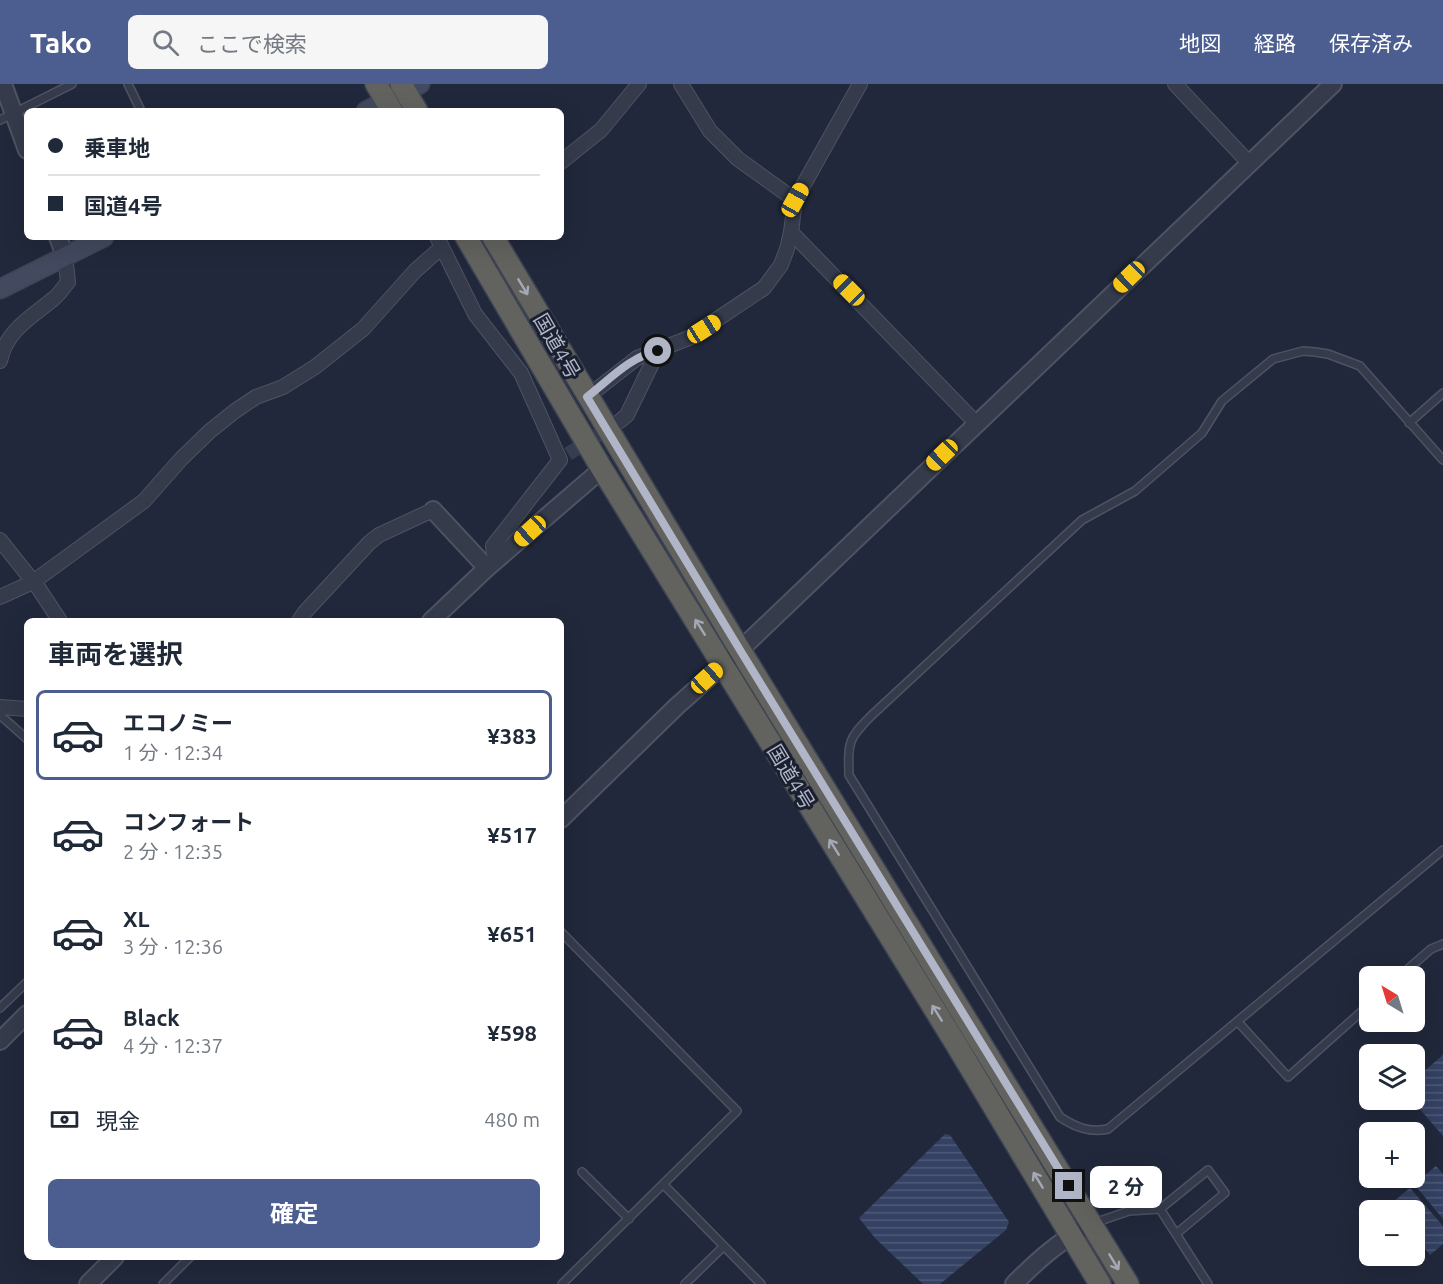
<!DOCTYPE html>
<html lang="ja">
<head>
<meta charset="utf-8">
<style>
  body { margin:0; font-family:Ubuntu,"Noto Sans JP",sans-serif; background:#f6f6f7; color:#1f2937; height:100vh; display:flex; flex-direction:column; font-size:22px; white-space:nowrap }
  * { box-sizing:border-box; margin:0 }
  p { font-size:20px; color:#747a83 }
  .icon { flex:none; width:33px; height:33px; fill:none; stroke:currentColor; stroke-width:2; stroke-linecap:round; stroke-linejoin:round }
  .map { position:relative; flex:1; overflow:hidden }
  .sheet { position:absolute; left:24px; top:534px; width:540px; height:642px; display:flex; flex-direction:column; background:#fff; border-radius:9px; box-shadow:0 6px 24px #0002 }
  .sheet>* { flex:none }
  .hud { position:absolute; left:24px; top:24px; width:540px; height:132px; border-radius:9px; box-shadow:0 6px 24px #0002; display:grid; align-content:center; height:132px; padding:0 24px; background:#fff }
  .needle { width:39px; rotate:322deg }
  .buttons { position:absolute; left:1359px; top:882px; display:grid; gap:12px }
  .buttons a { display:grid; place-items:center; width:66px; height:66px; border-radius:9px; background:#fff; box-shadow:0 6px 24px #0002; font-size:30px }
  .end { position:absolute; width:27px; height:27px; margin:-14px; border:8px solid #b0b6c7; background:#111; box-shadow:0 0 0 3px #111 }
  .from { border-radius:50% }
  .bubble { position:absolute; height:42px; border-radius:9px; background:#fff; box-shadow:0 6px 24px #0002; font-size:20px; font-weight:700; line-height:42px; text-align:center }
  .car { position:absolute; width:18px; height:36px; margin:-18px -9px; border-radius:8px; box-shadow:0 0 4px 2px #0007; background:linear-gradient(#f5c518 24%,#345 0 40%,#f5c518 0 76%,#345 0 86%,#f5c518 0) }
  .hud b { display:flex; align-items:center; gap:21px; height:57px; font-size:22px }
  .hud b+b { border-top:2px solid #e0e1e3 }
  .hud i { width:15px; height:15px; background:#1f2937 }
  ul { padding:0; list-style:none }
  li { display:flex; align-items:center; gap:18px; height:90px; margin:0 12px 9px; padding:0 12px; border:3px solid transparent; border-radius:9px }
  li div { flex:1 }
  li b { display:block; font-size:22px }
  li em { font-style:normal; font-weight:700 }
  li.on { border-color:#4b5e8f }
  li>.icon { width:54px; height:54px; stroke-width:1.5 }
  h2 { padding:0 24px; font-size:27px; line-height:72px }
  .pay { display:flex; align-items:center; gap:15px; height:66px; padding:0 24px; font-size:22px }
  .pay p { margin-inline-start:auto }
  .button { display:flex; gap:12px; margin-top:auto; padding:12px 24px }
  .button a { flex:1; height:69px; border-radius:9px; background:#4b5e8f; color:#fff; font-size:24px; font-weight:700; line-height:69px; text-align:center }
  header { display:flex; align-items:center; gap:36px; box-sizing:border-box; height:84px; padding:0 30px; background:#4b5e8f; color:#fff }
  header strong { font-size:28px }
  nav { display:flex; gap:33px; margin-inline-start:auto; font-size:21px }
  .search { width:420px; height:54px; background:#f6f6f7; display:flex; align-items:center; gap:15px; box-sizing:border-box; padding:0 21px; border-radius:9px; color:#747a83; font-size:22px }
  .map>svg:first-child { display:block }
  .water { fill:url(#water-rules) }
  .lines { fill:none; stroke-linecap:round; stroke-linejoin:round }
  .minor-tunnel { stroke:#363d50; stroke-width:14; stroke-dasharray:14 7; stroke-linecap:butt }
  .service-casing { stroke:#4d5363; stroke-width:10 }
  .minor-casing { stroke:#4d5363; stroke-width:16 }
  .tertiary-casing { stroke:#4d5363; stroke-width:20 }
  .secondary-casing { stroke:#3e4454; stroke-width:21 }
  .trunk-casing { stroke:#3d4353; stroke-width:24 }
  .service { stroke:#353b4b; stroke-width:7 }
  .minor { stroke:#353b4b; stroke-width:14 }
  .tertiary { stroke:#353b4b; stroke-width:16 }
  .secondary { stroke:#43495e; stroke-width:18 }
  .trunk { stroke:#62625e; stroke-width:21 }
  .oneway { stroke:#a4a9b7 }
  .route { stroke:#b0b6c7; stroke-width:8 }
  .labels { text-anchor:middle; stroke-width:6; stroke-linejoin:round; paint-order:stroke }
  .street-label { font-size:20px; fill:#b0b6c7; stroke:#1a2030 }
</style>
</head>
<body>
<header>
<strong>Tako</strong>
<div class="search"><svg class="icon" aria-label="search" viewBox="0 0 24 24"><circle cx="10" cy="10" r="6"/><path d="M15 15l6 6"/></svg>ここで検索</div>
<nav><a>地図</a><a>経路</a><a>保存済み</a></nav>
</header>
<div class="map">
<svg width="1443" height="1200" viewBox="0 0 1443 1200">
  <defs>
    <pattern id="water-rules" width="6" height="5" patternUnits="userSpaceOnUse" patternTransform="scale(1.5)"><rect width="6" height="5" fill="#344162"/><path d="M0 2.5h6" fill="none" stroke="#4f5a77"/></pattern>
  </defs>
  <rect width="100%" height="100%" fill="#21283b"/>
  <path class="water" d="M1443 971V1052L1412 1016H1414L1415 995Z
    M945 1050 950 1051 1009 1138 1006 1146 940 1200H923L875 1154 859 1134Z
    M1436 1082 1443 1090V1135L1414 1100Z
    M1410 1104 1443 1142V1160L1430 1171 1415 1153 1414 1126H1392L1388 1122Z"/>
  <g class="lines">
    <path class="minor-tunnel" d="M568 370 612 342"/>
    <g class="service-casing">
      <path id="service" d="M128 0 141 27
        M0 36 72 0
        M1409 339 1443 309
        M1443 376 1360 282 1328 270 1315 268 1303 267 1273 275 1222 317 1202 349 1135 407 1082 436 871 632C848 655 848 658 849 691L1060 1033C1075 1043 1090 1049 1108 1045L1443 766
        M0 631 27 655
        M561 848 737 1027 562 1200
        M1400 892 1431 865 1443 860
        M0 924 27 898
        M1238 938 1288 993 1370 920
        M582 1088 629 1135
        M664 1101 761 1200
        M1160 1125 1208 1086 1225 1109 1176 1150
        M1094 1139 1129 1127 1160 1125 1208 1200
        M163 1200 190 1173
        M685 1200 724 1162"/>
    </g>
    <g class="minor-casing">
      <path id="minor" d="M681 0 710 47 738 75 795 116
        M1175 0 1249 79
        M561 78 601 46 639 0
        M791 148 976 339
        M437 153 475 230 521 289 560 376 493 462 495 477
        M0 277C6 247 30 234 52 216 58 212 63 204 68 198L65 172
        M587 313 637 274 689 254 764 204 781 181 787 165 791 148 795 116 860 0
        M620 337 627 331 658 267
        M0 456 39 505 60 537
        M0 513 33 498 144 417 181 375 210 347 235 327 256 313 283 303 315 283 363 245 415 187 442 163
        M299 537 305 528 369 459 379 451 433 426
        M0 623 27 625"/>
    </g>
    <g class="tertiary-casing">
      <path id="tertiary" d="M3 0 27 66
        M58 153 65 172
        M433 426 487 484
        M431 537 487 484 602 385
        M561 735 677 622 740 566 1333 0
        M0 957 27 930
        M88 1200 115 1173
        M1014 1200C1038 1176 1061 1155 1092 1140"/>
    </g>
    <g class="secondary-casing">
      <path id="secondary" d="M366 27 420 0
        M0 205 104 153"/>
    </g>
    <g class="trunk-casing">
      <path id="trunk" d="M376 0 392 27
        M401 0 417 27
        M466 153 602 385 956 960 1100 1200
        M493 153 740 566 1128 1200"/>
    </g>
    <use href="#service" class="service"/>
    <use href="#minor" class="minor"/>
    <use href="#tertiary" class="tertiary"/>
    <use href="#secondary" class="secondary"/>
    <use href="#trunk" class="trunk"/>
  </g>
  <defs><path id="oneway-shaft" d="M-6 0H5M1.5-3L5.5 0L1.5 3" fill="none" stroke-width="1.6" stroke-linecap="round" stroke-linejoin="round" transform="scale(1.5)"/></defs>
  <g class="oneway">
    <use href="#oneway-shaft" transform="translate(523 203) rotate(59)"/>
    <use href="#oneway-shaft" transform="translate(700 543) rotate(-122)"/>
    <use href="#oneway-shaft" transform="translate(834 763) rotate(-122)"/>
    <use href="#oneway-shaft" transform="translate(937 929) rotate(-122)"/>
    <use href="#oneway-shaft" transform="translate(1038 1096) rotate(-121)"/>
    <use href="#oneway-shaft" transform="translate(1114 1178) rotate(59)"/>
  </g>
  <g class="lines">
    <path class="route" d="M658 267C631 272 609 296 587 313L740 566 1069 1102"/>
  </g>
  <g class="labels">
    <g class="street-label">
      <text transform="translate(557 262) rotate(60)" y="7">国道4号</text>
      <text transform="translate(791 693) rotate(59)" y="7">国道4号</text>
    </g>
  </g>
</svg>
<div class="buttons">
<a><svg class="needle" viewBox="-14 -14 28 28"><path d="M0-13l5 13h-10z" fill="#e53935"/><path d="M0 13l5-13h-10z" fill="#747a83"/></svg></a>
<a><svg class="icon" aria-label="layers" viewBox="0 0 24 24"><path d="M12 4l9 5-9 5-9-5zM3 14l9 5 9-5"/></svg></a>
<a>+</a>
<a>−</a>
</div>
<i class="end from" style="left:658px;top:267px"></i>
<i class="end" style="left:1069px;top:1102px"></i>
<div class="bubble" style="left:1090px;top:1082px;width:72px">2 分</div>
<i class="car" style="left:795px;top:116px;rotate:29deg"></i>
<i class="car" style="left:1129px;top:193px;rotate:226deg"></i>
<i class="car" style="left:849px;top:206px;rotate:315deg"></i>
<i class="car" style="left:704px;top:245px;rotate:58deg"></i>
<i class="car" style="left:942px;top:371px;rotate:226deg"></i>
<i class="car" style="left:530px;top:447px;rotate:228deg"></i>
<i class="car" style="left:707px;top:594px;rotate:48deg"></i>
<div class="hud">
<b><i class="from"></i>乗車地</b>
<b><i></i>国道4号</b>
</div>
<section class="sheet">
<h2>車両を選択</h2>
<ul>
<li class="on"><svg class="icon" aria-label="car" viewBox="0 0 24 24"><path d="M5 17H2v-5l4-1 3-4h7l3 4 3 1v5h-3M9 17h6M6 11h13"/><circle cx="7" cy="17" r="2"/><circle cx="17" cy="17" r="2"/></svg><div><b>エコノミー</b><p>1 分 · 12:34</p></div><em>¥383</em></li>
<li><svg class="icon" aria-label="car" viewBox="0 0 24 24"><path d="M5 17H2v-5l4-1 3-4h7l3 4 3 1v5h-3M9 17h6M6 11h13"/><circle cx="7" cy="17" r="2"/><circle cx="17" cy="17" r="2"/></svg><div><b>コンフォート</b><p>2 分 · 12:35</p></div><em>¥517</em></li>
<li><svg class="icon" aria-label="car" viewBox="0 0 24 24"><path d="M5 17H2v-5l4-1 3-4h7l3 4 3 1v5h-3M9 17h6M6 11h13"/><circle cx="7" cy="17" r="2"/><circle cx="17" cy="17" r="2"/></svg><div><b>XL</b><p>3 分 · 12:36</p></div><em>¥651</em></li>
<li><svg class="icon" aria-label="car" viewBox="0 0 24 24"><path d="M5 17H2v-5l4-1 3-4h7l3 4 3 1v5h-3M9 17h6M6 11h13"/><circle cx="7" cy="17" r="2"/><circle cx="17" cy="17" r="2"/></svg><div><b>Black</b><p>4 分 · 12:37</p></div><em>¥598</em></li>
</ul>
<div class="pay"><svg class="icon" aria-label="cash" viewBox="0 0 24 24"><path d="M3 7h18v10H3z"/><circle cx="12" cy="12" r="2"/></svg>現金<p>480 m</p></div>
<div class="button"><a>確定</a></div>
</section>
</div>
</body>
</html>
